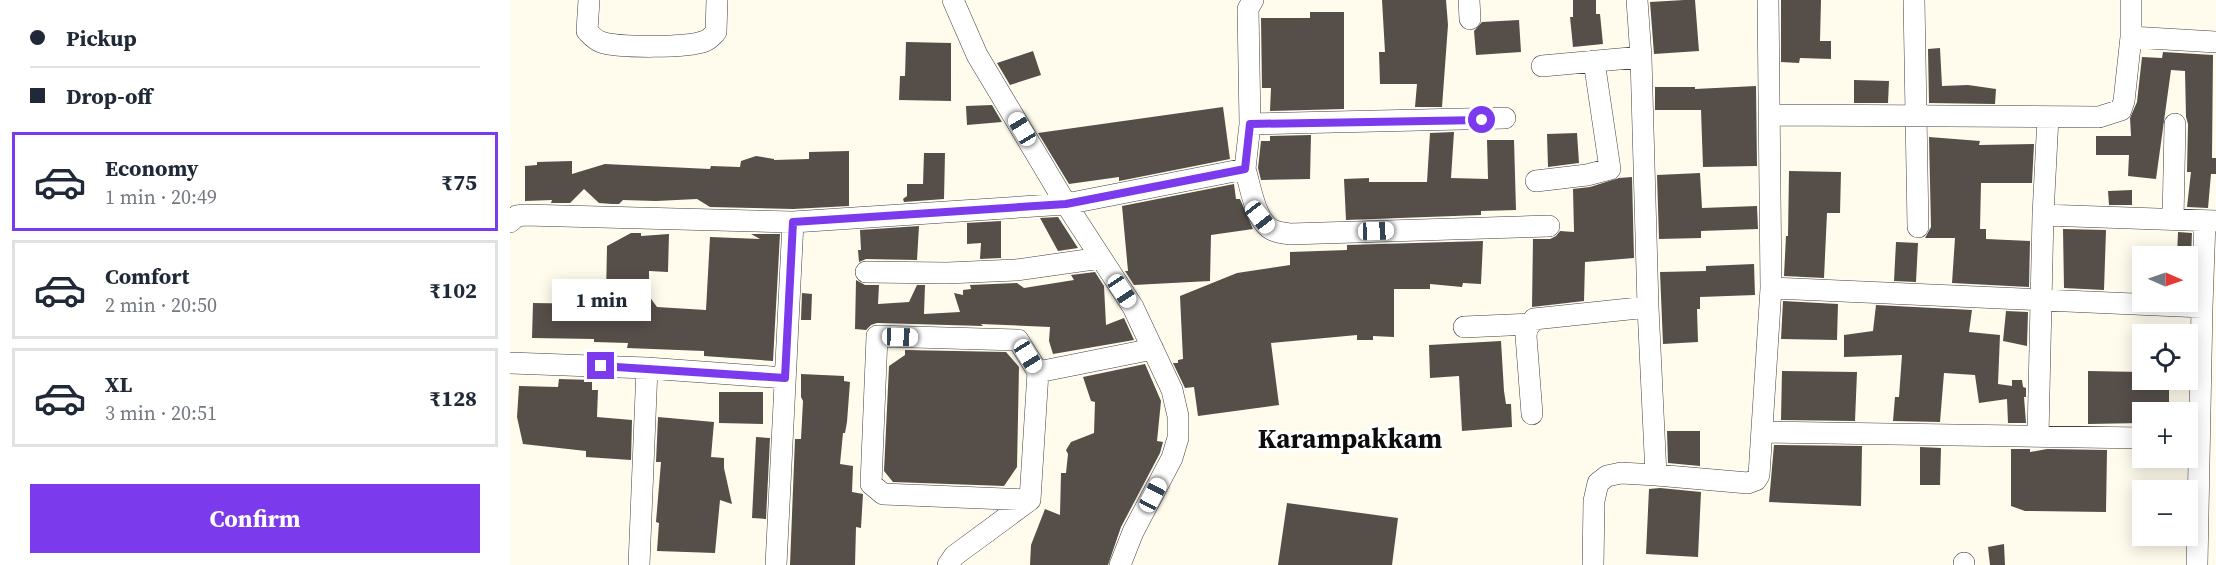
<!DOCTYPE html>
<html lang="en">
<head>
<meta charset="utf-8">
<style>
  body { margin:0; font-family:"Source Serif 4",serif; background:#f2f2f3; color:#1f2937; height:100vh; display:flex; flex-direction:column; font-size:22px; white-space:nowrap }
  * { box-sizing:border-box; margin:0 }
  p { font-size:20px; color:#747a83 }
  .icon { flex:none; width:33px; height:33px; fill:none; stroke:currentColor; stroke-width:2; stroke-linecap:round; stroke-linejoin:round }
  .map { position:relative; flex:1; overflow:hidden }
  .side { display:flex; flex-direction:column; background:#fff; width:510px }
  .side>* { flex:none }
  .top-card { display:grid; align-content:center; height:132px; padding:0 30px; background:#fff }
  .needle { width:39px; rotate:92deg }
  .fabs { position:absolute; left:1622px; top:246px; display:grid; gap:12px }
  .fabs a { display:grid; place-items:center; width:66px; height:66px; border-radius:0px; background:#fff; box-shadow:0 3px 15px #0003; font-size:30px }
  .end { position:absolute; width:27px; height:27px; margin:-14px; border:8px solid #7c3aed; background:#fff; box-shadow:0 0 0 3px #fff }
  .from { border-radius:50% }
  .bubble { position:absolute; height:42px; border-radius:0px; background:#fff; box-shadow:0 3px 15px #0003; font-size:20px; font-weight:700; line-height:42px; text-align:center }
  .car { position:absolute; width:18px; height:36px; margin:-18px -9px; border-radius:8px; box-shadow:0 0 4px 2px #0007; background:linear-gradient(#fff 24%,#345 0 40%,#fff 0 76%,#345 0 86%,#fff 0) }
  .top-card b { display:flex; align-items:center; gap:21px; height:57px; font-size:22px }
  .top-card b+b { border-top:2px solid #e0e1e3 }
  .top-card i { width:15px; height:15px; background:#1f2937 }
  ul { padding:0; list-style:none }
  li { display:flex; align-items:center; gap:18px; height:99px; margin:0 12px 9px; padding:0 18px; border:3px solid #e0e1e3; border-radius:0px }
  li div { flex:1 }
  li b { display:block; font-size:22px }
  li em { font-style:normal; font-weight:700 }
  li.active { border-color:#7c3aed }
  li>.icon { width:54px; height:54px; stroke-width:1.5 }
  .action { display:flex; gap:12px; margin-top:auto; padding:12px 30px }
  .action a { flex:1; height:69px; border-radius:0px; background:#7c3aed; color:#fff; font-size:24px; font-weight:700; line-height:69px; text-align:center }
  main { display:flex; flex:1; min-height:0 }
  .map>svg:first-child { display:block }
  .building { fill:#564e49 }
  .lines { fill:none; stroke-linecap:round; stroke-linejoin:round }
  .minor-casing { stroke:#404040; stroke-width:22 }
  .minor { stroke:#fff; stroke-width:21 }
  .route { stroke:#7c3aed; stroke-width:8 }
  .labels { text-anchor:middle; stroke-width:6; stroke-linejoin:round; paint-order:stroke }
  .district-label { font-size:27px; font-weight:bold; fill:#0d0d0d; stroke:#fff }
</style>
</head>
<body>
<main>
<section class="side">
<div class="top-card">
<b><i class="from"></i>Pickup</b>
<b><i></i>Drop-off</b>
</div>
<ul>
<li class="active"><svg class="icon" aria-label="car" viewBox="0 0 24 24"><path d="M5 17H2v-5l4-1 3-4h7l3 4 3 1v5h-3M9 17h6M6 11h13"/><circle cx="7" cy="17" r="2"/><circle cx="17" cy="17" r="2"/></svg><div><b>Economy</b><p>1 min · 20:49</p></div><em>₹75</em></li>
<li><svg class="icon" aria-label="car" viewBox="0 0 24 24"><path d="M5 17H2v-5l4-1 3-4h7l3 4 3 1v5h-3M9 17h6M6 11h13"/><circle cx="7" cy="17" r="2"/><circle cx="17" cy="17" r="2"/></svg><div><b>Comfort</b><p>2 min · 20:50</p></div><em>₹102</em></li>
<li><svg class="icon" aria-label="car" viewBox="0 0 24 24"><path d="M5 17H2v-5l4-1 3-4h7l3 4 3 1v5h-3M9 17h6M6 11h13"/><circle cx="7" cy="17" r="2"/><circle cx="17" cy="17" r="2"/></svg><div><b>XL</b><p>3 min · 20:51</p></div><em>₹128</em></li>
</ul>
<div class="action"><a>Confirm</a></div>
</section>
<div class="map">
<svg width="1706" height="565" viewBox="0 0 1706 565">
  <rect width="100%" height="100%" fill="#fffced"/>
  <path class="building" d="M872 0H936L938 25 932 107H905L907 84H870L869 52H875Z
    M1063 0H1086V14H1090L1093 44 1063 47 1060 17H1063Z
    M1174 0H1185L1189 51 1144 54 1140 2Z
    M1271 0H1311L1310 41H1321V59L1290 58 1289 63 1271 62Z
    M800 12H834V109L760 111 761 88H752L751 18H800Z
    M1009 20 1011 52 966 55 964 31 972 22Z
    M396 42 441 43V101L389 100 390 76H395Z
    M1430 48 1432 86 1458 85 1486 89 1485 104 1419 103 1418 49Z
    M523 51 531 75 500 85 487 63Z
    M1653 52 1703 55 1702 158H1706V174H1701L1698 208 1677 207 1681 172H1677L1678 124 1676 117 1675 71 1661 70 1646 179 1618 176 1619 155H1586V136H1621L1620 118 1627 102 1632 57 1652 58Z
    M1344 80 1379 81 1378 103H1344Z
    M1246 86 1247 166 1193 167 1191 110H1145V87H1185V89Z
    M482 105 492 122 457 125 456 106Z
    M713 107 720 159 609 181V177L559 184 528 133Z
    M944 132 941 178 978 179 977 140H1004L1006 210 971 211V215L836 220 834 179 859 178V182H917L920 133Z
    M1067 133 1069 163 1038 167 1037 134Z
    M801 135 800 179 751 180 748 168 751 141H760V136Z
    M1419 137 1470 141 1469 145 1524 144 1522 183H1471L1470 229H1476V239L1520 241 1519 287 1442 283 1445 238H1415L1421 227Z
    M339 151V206L283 209 200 207 187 199 146 201 113 200 109 204H102L89 203 74 189 60 203H41L42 200 15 201V166L27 165V162L62 161V174L95 164 200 169 201 166 230 167 231 161 246 156 264 159V160L299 159V152Z
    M414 153H435L434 199 394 202 393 199 397 196V184H413Z
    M1279 171 1331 172 1330 213H1317L1314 278 1274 276 1276 236H1278Z
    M1190 173 1192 208 1247 206 1248 229 1191 231V238L1149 239 1147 175Z
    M1122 177 1124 258 1075 262 1074 301 1022 307 1023 239H1040L1046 236 1050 231 1064 232 1063 189 1080 187 1109 178Z
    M724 184 726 199H730L743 229 701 235 700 281 624 285 615 271H618L612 206Z
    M1622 190V205H1599L1598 191Z
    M548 217 568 248 548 251 530 218Z
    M491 221V258L470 259 471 243 457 244V223Z
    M409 226 407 260 356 259 349 262 348 250H351L350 230Z
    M1553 229 1596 230 1594 290 1554 288Z
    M1668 232 1682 233 1681 256H1667Z
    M121 233H131V236L159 234 158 272 139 271V296L147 307 196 310 200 237 250 239 241 234H270L263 361 194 356V351L117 348 118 343 84 342V339L22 338 23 303 84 304V295L96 296 97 246Z
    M973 241 971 284 953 283 952 287 920 284V289H884V337L863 336V340H847V335L761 343 769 405 688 416 684 387 675 388 663 363H668V360L673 359 670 296 727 273 780 265V252L837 250V245Z
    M1386 242 1408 243 1406 282 1384 281Z
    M1244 264 1245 295 1190 297V309H1187L1188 342 1153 344 1150 272 1196 271V266Z
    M585 272 594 286 596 325 614 318 624 340 543 354 539 341 540 327 471 324 473 326 367 323 361 325 356 330 345 329 346 280 355 285H369L368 304 399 302 407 285H415L414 314 450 312 444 293 453 295V290L461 289 460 285 507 283 514 288 564 280 561 275Z
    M292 293 302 294 301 320H291Z
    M1273 301 1328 304 1327 340 1271 339Z
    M1366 305 1462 310 1459 332 1490 335 1488 384 1502 386V380H1512L1513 387 1516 388V397H1514L1516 423H1498L1497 399 1469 403 1465 375 1434 373 1430 422 1383 421 1385 397H1389L1392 355 1334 357V335L1363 331Z
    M1496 311 1518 312 1517 346 1493 341Z
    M991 341 994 391 996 404H1001L1002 427 952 431 949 376 920 378 919 345Z
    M395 350 496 352 509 367 507 467 494 486 383 482 374 471 379 366 395 355Z
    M635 364 651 401 647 441 653 442 650 453 611 527 598 565H520L521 545 535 509 550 515 551 473H556L558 454 556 450 561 442 584 433 585 402 581 401 573 377Z
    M1272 371 1347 372 1345 421 1271 420Z
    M1578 371 1632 372V380H1659V412H1632V423L1578 424Z
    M291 374 334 376V381L340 382 337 422 335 433H333L330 464 343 466 342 492 353 494 351 528 346 527 345 565H280L285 439H291L293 401 291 397Z
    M49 379 82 380V390H88L87 417 122 420 121 460 76 457V451L13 444 7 417 9 386 48 387Z
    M209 392H253V424L209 423Z
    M148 417 204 422 201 457 214 458V468L222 504 210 500 205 553 147 551 149 523 146 522 151 462H146Z
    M1157 431H1190V466L1158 463Z
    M246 437 260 438 256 519 242 518Z
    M1264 445 1352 446 1351 506 1259 502Z
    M1410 447 1431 448 1430 485H1410Z
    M1501 449H1520V452L1537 449 1597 450 1596 512 1515 511 1501 506Z
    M1150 488 1191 492 1188 557 1136 554 1139 489Z
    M777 503 888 518 882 565H768Z
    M1494 544 1495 565H1480L1478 547Z"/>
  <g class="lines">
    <g class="minor-casing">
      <path id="minor" d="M79 0 77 31C81 35 85 40 91 42 108 48 178 48 195 41 199 40 203 35 206 32L207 0
        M443 0 467 55 556 204 623 307 662 390 668 416V438L662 458 623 532 610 565
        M959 0 960 19
        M1404 0 1408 227
        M1621 37 1706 42
        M1032 66 1131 57
        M1260 115 1589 117 1611 110 1614 101 1621 37V0
        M740 124 995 118
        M735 169 740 124 738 9 743 0
        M1026 181 1077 175 1100 169 1084 61
        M1533 215 1706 221
        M1663 219 1665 124
        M0 222 7 216 14 215 283 222 556 204 735 169C741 187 745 224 765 231 770 233 775 233 780 234L1039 226
        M356 272 437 273 506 270 591 258
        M1261 288 1692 307
        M954 327 1019 324
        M0 363 137 368 275 378
        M1022 414 1016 336 1017 329 1024 319 1138 307
        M1253 432 1632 438
        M1528 436 1533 215 1538 117
        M1146 475 1238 483 1246 480 1249 475 1261 288 1258 0
        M520 500 528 372
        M129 565 137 368
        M266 565 283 222
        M438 565 444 556 520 500 373 494 361 484 367 336 508 340 528 372 643 349
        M1083 565 1084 501 1088 483 1097 476 1111 473 1146 475 1138 307 1131 57 1127 0
        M1454 565V563
        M1687 565 1692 307 1695 221"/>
    </g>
    <use href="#minor" class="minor"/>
  </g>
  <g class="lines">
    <path class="route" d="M91 366 275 378 283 222 556 204 735 169 740 124 972 120"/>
  </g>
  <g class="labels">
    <g class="district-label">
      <text x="840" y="448">Karampakkam</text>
    </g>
  </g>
</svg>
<div class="fabs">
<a><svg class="needle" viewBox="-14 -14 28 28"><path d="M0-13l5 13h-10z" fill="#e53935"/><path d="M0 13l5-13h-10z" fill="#747a83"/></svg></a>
<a><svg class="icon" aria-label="locate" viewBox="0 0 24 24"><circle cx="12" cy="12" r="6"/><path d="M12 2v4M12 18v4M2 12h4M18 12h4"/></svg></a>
<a>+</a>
<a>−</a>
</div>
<i class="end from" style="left:972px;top:120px"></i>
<i class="end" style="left:91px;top:366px"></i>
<div class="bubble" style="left:42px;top:279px;width:99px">1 min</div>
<i class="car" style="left:512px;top:129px;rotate:329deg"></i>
<i class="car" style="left:750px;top:217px;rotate:142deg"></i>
<i class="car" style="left:866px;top:231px;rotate:88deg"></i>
<i class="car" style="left:612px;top:291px;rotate:146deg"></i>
<i class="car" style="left:390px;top:337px;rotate:92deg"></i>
<i class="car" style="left:518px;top:356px;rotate:148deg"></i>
<i class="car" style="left:643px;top:495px;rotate:28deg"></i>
</div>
</main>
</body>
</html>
